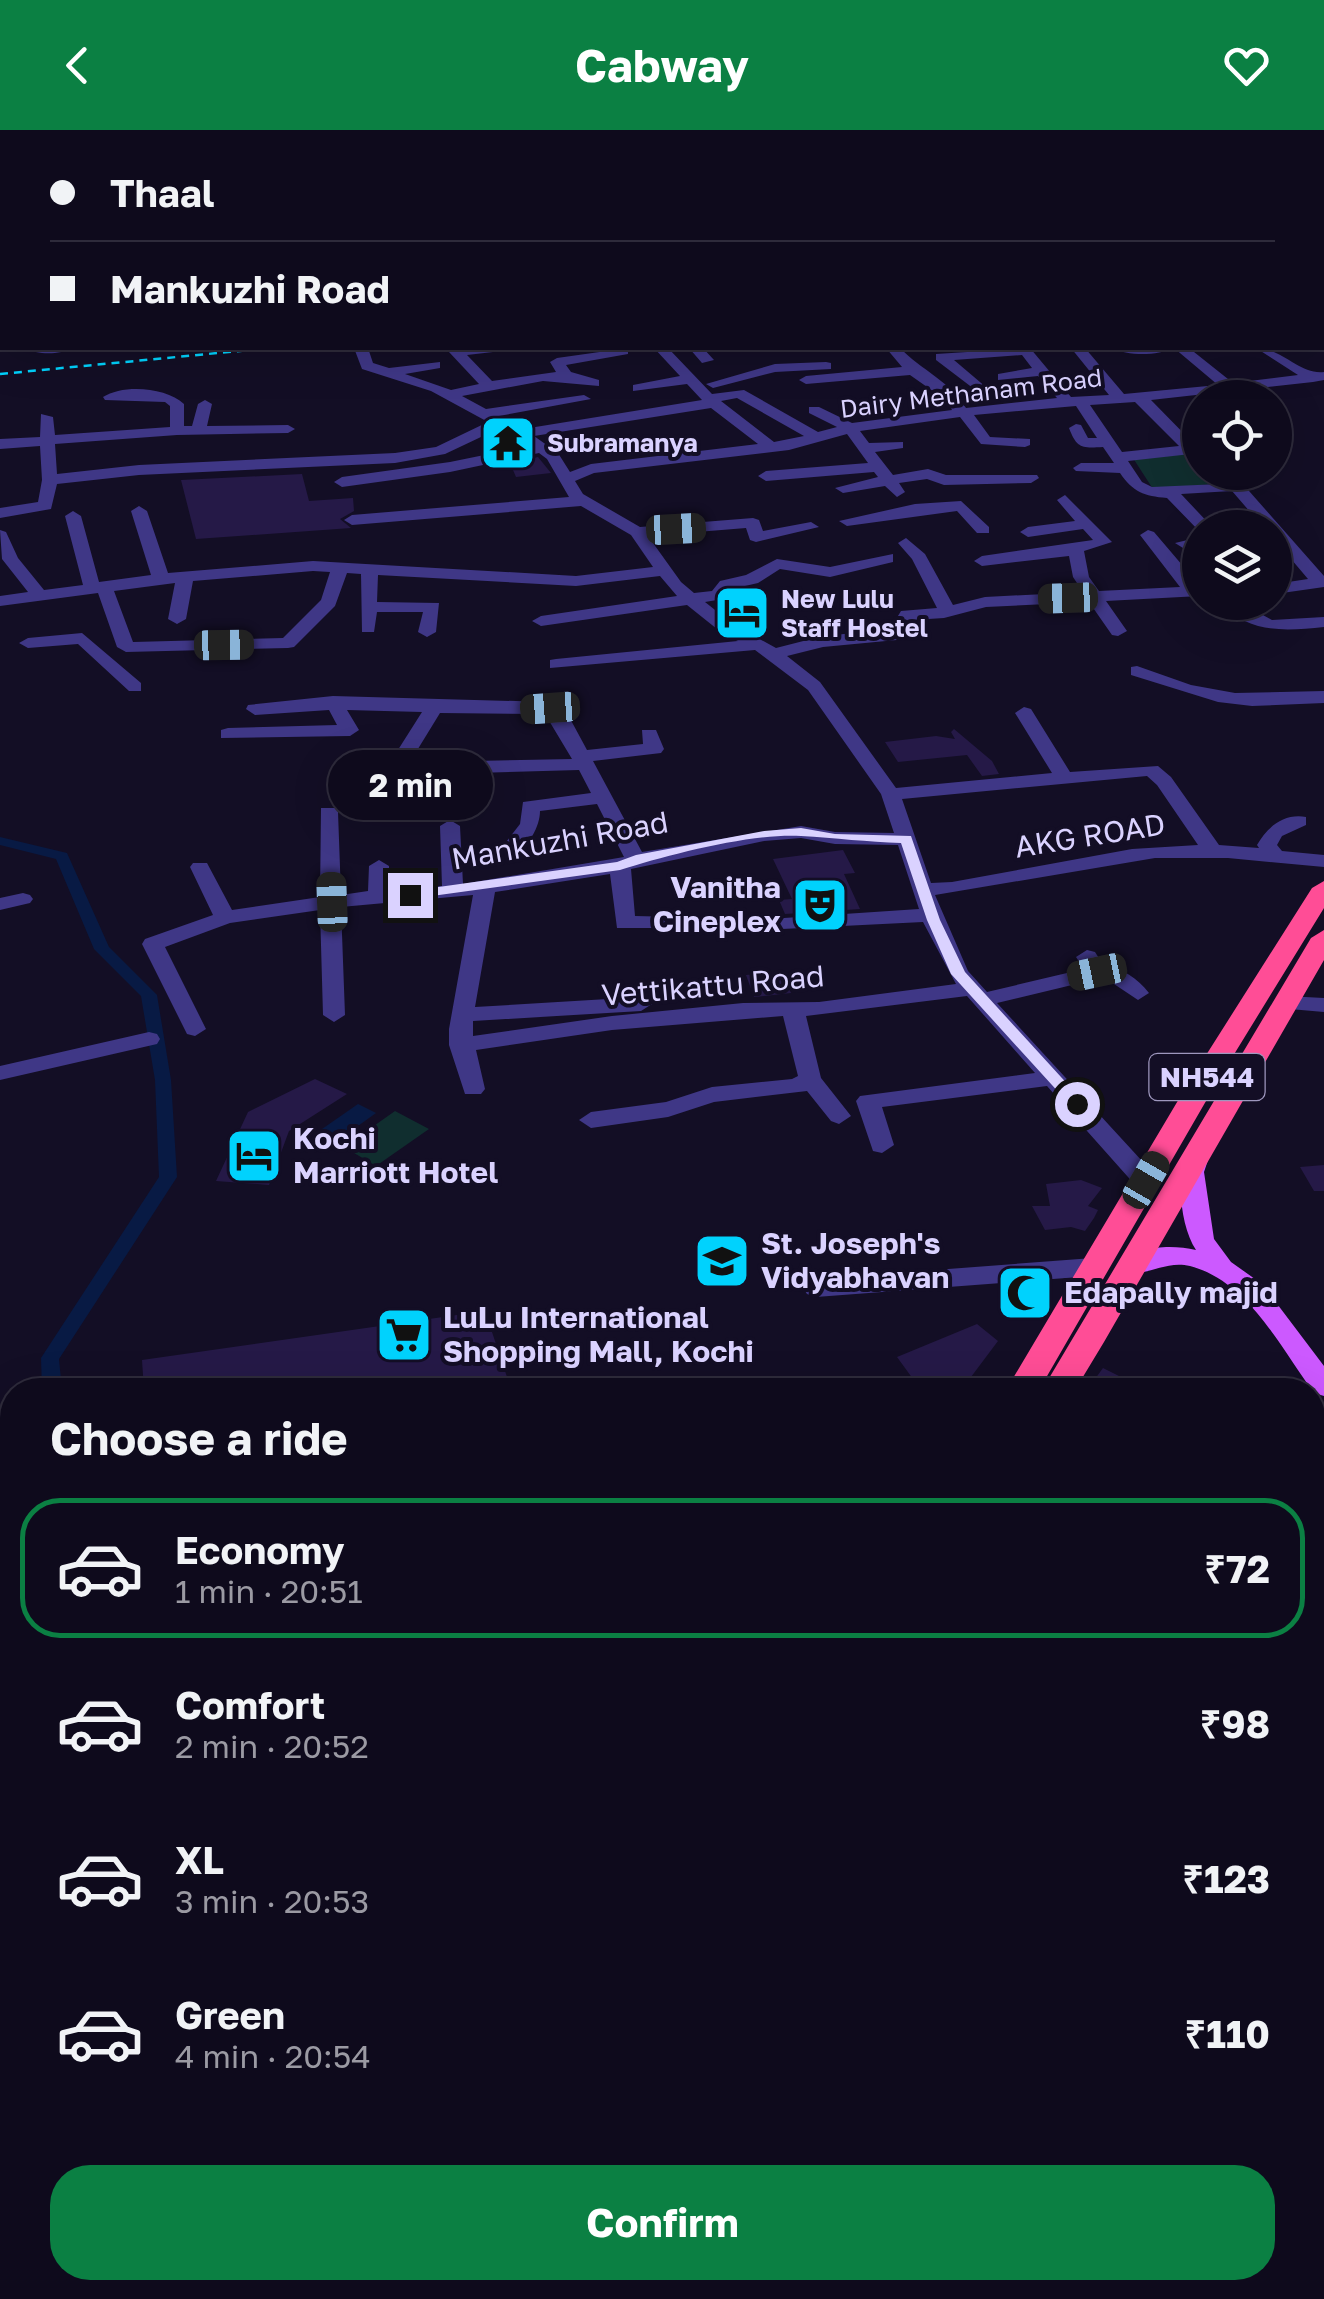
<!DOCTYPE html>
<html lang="en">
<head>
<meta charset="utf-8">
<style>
  body { margin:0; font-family:"Golos Text",sans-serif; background:#171325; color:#f1f3f6; height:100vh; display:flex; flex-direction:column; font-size:38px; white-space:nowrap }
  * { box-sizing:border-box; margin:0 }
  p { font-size:32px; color:#9b9aa3 }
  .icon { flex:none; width:55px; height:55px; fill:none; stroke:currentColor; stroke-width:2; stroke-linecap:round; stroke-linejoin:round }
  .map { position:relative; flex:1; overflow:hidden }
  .panel { position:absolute; left:0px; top:1248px; width:1325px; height:922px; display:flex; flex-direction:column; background:#0e0a1c; border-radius:40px 40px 0 0; box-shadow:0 10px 40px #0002,0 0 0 2px #2e2b3b }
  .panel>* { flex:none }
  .hud { position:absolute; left:0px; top:0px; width:1325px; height:220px; box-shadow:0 10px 40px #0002,0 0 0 2px #2e2b3b; display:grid; align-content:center; height:220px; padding:0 50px; background:#0e0a1c }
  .fabs { position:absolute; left:1182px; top:250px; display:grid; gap:20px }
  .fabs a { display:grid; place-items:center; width:110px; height:110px; border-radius:50%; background:#0e0a1c; box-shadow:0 10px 40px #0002,0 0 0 2px #2e2b3b; font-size:50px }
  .end { position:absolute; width:45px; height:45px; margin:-22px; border:12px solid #dad2ff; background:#111; box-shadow:0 0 0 5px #111 }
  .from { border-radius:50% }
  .bubble { position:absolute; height:70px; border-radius:35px; background:#0e0a1c; box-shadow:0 10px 40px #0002,0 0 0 2px #2e2b3b; font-size:32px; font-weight:700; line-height:70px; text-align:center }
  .car { position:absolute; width:30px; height:60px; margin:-30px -15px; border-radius:12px; box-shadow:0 0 8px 2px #0007; background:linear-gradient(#222 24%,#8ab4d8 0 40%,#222 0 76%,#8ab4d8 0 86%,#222 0) }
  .hud b { display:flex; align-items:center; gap:35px; height:95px; font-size:38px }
  .hud b+b { border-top:2px solid #2e2b3b }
  .hud i { width:25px; height:25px; background:#f1f3f6 }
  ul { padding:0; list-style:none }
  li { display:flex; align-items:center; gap:30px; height:140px; margin:0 20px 15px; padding:0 30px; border:5px solid transparent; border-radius:40px }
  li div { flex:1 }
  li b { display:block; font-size:38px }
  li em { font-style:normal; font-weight:700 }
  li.on { border-color:#0b8043 }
  li>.icon { width:90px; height:90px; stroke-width:1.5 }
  h2 { padding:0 50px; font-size:45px; line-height:120px }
  .cta { display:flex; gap:20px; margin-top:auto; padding:20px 50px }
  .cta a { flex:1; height:115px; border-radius:40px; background:#0b8043; color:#fff; font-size:40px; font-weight:700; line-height:115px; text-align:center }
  header { display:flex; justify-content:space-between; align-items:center; height:130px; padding:0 50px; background:#0b8043; color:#fff; font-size:45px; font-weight:700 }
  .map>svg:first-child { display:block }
  .green { fill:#102e2f }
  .water { fill:#081a44 }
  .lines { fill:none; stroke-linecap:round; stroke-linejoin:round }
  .canal { fill:#081a44; fill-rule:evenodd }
  .building { fill:#251947 }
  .minor { fill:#3f3786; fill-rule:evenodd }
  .major { fill:#cc59ff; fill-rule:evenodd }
  .highway { fill:#ff4d96; fill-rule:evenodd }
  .rail { stroke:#00d2fd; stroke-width:2.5; stroke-dasharray:8 6; stroke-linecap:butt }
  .route { fill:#dad2ff }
  .labels { text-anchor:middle; stroke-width:8; stroke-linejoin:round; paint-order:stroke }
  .far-street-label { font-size:25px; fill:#dad2ff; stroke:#130e25 }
  .far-poi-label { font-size:25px; font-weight:bold; fill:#dad2ff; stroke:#130e25; text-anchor:start }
  .shield { fill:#130e25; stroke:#9e97be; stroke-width:2.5 }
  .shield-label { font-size:28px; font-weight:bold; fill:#dad2ff }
  .street-label { font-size:30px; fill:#dad2ff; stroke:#130e25 }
  .poi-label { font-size:30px; font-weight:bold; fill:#dad2ff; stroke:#130e25; text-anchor:start }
</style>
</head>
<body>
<header><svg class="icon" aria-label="back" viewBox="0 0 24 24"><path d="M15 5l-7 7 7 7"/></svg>Cabway<svg class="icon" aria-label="heart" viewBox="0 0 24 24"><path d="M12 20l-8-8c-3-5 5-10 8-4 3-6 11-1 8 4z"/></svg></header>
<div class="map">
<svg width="1324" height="2169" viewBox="0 0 1324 2169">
  <rect width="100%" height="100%" fill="#130e25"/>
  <path class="green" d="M1200 318V342L1242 343 1248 351 1153 359 1131 325Z
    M395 981 429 999 376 1036 344 1017Z
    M1324 1967V2114L1312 2108 1313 1973Z"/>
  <path class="water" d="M358 974 376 983 330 1016 312 1006Z"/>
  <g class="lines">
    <path class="canal" d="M0 707 67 723 109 817 157 865 171 950 177 1047 59 1229 62 1260H42L41 1228 159 1047 155 950 141 866 94 819 56 729 0 715Z
      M477 2158H515L522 2169H484Z"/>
  </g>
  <path class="building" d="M538 327 551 343 516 347 510 333Z
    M302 344 309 371 353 368 354 381 340 389 351 398 196 409 181 350Z
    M954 599 992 631 999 644 982 646 967 625 898 632 885 612 936 606 955 609 951 602Z
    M843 720 855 743 844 744 860 779 785 784 779 770 792 769 773 729Z
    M782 842 791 863 754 867 746 845Z
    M315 949 347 964 289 1001 269 1055 216 1051 248 982Z
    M1324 1035V1061H1314L1300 1037Z
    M1081 1050 1102 1058 1088 1076 1098 1080 1094 1088 1085 1101 1071 1097 1045 1100 1032 1076H1050L1046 1054Z
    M485 1181 507 1247 506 1260H144L142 1230Z
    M977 1194 998 1211 971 1247 1002 1260H921L897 1227Z
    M1103 1238 1125 1249 1117 1260H1087Z"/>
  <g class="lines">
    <path class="minor" d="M242 0 239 2 219 1 220 0Z
      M288 0H302L304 2H290Z
      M329 0H430L328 2Z
      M486 0H498V2H487Z
      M576 0H589L591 2H578Z
      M639 0H651V2H640Z
      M746 0H758V2H747Z
      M764 0H826L828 2H767Z
      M925 0H937L938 2H927Z
      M0 25H2V31H0Z
      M0 49 2 50V56L0 57Z
      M1322 63H1324V71L1322 70Z
      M1322 88H1324V96H1322Z
      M0 91H2V99H0Z
      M0 136H2V144H0Z
      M1322 193H1324V201H1322Z
      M26 218H71C61 225 36 225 26 218Z
      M354 218H368L373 233 389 238 440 232V238L405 244 451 260 479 254 449 222 459 218H500L493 222 467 225 492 251 556 242 550 232 557 228 628 218V224L566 235 571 242 599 250V256L543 251 462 266 486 279 584 265 591 269 499 286 523 299 702 270 687 254 633 261V255L680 246 654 218H668L712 264 744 260 818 302 837 297 809 283V277H819L852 293 952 280 947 271 910 245 806 254 799 250 806 246 902 237 886 218H900C920 239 952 253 966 278L1057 268 1038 246 998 250V244L1032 238 1022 225 954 230 987 258V264L982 265 936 230V224L1030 218 1071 267 1109 265 1071 218H1085L1124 264 1218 255 1174 218H1189L1233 253 1298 245 1256 218C1282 218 1300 245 1324 242V250L1313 252 1151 270 1199 319 1191 324 1128 331 1142 352 1152 357 1242 353 1324 446V457L1275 464V454L1308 449 1275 410V398H1264L1232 361 1181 364 1213 398H1200V402L1167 368C1144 366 1133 362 1120 343L1076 341 1073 338 1081 333H1114L1103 317C1082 318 1077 319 1069 298L1076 294 1081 295 1088 308H1097L1076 276 974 285 990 307 1030 309V315L1025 317 981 314 960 287 860 301 869 313 903 312V318L875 322 893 345 928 339 946 345H1037L1039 348 1031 353 944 355 927 349 899 353 905 362 897 367 885 356 843 363 835 358 878 347 874 342 766 351 758 346 766 341 868 333 847 304 789 320 594 343 575 351 583 364 640 397 753 388 759 390 763 401 811 392 819 397 756 412 750 410 746 398 648 406 681 452 694 463 712 461 720 451 746 445 777 429 830 437 893 424V432L830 447 780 439 758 453 732 459 723 469 705 472 734 495 776 518 823 506 896 499 893 494 901 481 937 478 912 429 898 413 906 408 925 424 953 475 985 467 1083 462 1073 447 1069 426 982 436 974 431 982 426 1093 410 1083 399 1028 407 1020 402 1028 397 1075 391 1057 370 1065 365 1112 412 1084 421 1089 447 1099 461 1180 457 1140 405 1148 400 1154 402 1200 456V466L1106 471 1127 501 1118 506 1112 505 1089 472 986 477 944 488 913 490 911 494 916 504 907 509 823 517 787 526 820 552 896 658 1052 643 1015 583 1024 577 1031 579 1070 642 1158 636 1171 647 1219 715 1259 718 1257 715C1267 697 1284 683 1306 687V695L1282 706 1277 715 1282 721 1324 725V737L1228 728H1155L935 765 968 841 987 862 1084 839 1076 827 1087 820 1095 822 1104 836C1123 838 1137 848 1149 863L1138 870 1108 850 1097 849 997 873 1154 1044 1157 1050 1154 1056H1136L1047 956 882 977 894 1015 882 1023 873 1021 856 971 860 966 1035 943 967 866 806 886 821 948 851 986 839 994 831 991 807 961 714 972 668 987 591 998 579 990 591 982 666 972 712 957 792 949 798 946 783 886 612 900 476 920 485 959 481 964H465L449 915V899L473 765 341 777 345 885 334 892 323 885 320 780 230 793 165 817 206 899 195 906 187 904 142 814 145 809 213 785 190 737 193 733H207L232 780 320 767 321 678H335L338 682 341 765 368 761 369 736 379 730 389 736V759L442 756 440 696 450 690 460 696 463 754 624 727 597 674 540 681C540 696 529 718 513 722L503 716 520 694 523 672 591 663 579 640 474 643 464 637 474 631 572 629 545 584 440 583 413 627 406 629 396 623 422 582 347 580 359 600 350 606 221 608V600L228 598 337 595 329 580 255 585 246 579 248 575 333 566 550 572 567 583 587 620 643 614 642 600H656L664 619 661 623 593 631 642 722 801 696 835 702 894 703 881 664 808 560 755 520 550 538V530L556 529 738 511 722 503 687 475 541 496 532 491 541 486 677 466 660 446 576 456 378 445 377 472 439 473 436 502 427 507 418 502 423 482H377L374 502H362L361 444 347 443 335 476 294 517 288 518 126 522 117 517 98 463 0 476V466L28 462 2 429 0 400 6 402 18 428 44 460 83 455 65 386 73 381 81 386 99 452 151 445 131 381 139 376 147 381 168 443 313 431 576 446 653 437 631 405 581 376 352 395 344 390 352 385 569 367 547 329 539 323 450 342 342 357 334 352 342 347 450 332 529 316 500 298 445 324 395 333 139 345 57 354 51 379 0 388V378L38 372 42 350 40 316 0 319V309L40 307 41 284 53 287 55 305 170 297V276L165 272 105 270 103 267C123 254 166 257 184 274V296H192L198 274 205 270 212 274 207 296 288 295 295 299 288 303 177 305 55 314 57 344 139 335 395 323 436 317 488 292 431 261 362 239ZM737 268 804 306 774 312 721 271ZM1135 272 1179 316 1122 322 1090 275ZM711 278 758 314 591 334 570 342 558 323 534 306ZM313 441 330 442 321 470 283 508 133 512 114 461 175 453 168 489 177 494 186 489 193 451ZM1147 646 1157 655 1198 715 1132 719 952 752 931 753 902 669ZM801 708 835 714 898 715 919 779 769 789 758 795 761 800 923 792 956 854 819 872 743 873 612 886 473 906V891L641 881 652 874 641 867 475 877 495 762 610 744 617 798H669L677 797 680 792 677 787 635 786 631 739 764 711Z
      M689 218H703L714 230 702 233Z
      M1113 218H1172C1159 226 1126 226 1113 218Z
      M826 232 831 233V239L775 242 713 258 706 254 775 234Z
      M961 371 989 397V403H977L957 381 847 396 839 391 915 374Z
      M1200 407V417L1183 418 1175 413Z
      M1220 472H1239L1272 490 1324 487V497C1284 501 1249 504 1220 472Z
      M82 503 141 553V561H129L78 514 28 518 19 513 28 508Z
      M1137 536 1191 555 1235 563 1324 561V573L1252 576 1218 572 1131 545V537Z
      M23 763 30 765 33 769 30 773 0 780V768Z
      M1286 866 1324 868V882L1278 878 1275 873Z
      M149 902 157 904 160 909 157 914 0 950V936Z
      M1093 1128 1102 1131 1106 1137 1102 1143 1093 1146 816 1167 807 1164 803 1158 807 1152 816 1149Z
      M1312 1667 1324 1669V1699L1312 1696Z"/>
    <path class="major" d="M1198 1016 1210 1024 1204 1042 1214 1109 1231 1132 1262 1154 1324 1236V1266L1314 1263C1281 1218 1248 1151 1190 1136 1165 1130 1148 1147 1129 1141L1125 1135C1140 1114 1173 1115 1196 1120 1180 1096 1175 1044 1189 1018Z
      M472 2158H512L508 2169H468Z"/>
    <path class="highway" d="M1324 751V778L1217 952 1039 1260H1006L1189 952 1312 758Z
      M1324 800V830L1104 1212 1075 1260H1042L1311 808Z
      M436 2158H486L482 2169H432Z
      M535 2158H583L579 2169H531Z"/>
    <path class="rail" d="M1128 2 1132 0
      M0 244 270 218"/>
  </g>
  <path class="route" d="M801 698 835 704 911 706 940 790 965 842 1082 970V977H1072L951 844 927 790 901 713C868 712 835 708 801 706 751 703 668 725 620 740L410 769 403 765 410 761 617 732 636 725 764 701Z"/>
  <defs>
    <g id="temple-square" transform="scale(2.875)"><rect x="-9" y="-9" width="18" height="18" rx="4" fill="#00d2fd" stroke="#130e25"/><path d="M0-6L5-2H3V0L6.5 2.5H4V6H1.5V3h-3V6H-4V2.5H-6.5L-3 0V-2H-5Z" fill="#111"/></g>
    <g id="hotel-square" transform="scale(2.875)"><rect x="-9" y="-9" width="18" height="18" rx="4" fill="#00d2fd" stroke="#130e25"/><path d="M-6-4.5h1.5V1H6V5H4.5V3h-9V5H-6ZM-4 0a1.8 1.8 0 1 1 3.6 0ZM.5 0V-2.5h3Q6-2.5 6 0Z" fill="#111"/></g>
    <g id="theatre-square" transform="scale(2.875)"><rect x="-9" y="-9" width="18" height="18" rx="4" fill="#00d2fd" stroke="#130e25"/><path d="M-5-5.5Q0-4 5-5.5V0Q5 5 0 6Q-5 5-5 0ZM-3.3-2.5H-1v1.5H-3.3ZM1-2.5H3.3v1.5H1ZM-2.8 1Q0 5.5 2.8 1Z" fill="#111"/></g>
    <g id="school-square" transform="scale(2.875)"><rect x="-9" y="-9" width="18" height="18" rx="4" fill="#00d2fd" stroke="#130e25"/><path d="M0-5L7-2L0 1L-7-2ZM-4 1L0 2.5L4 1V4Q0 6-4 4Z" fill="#111"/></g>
    <g id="mosque-square" transform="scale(2.875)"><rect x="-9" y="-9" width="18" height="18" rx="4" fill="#00d2fd" stroke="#130e25"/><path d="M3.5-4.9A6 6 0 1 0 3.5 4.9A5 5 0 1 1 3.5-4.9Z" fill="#111"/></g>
    <g id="supermarket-square" transform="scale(2.875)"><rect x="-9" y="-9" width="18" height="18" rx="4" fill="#00d2fd" stroke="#130e25"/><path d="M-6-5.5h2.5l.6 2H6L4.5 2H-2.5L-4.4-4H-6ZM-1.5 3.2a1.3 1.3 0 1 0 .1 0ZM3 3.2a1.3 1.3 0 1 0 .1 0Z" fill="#111"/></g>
  </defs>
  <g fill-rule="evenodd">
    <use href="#temple-square" x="508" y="313"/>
    <use href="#hotel-square" x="742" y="483"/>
    <use href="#theatre-square" x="820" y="775"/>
    <use href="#hotel-square" x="254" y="1026"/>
    <use href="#school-square" x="722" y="1131"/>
    <use href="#mosque-square" x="1025" y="1163"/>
    <use href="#supermarket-square" x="404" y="1205"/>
  </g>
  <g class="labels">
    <g class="far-street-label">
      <text transform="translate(971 263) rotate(-7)" y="9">Dairy Methanam Road</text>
    </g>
    <g class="far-poi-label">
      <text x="547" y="322">Subramanya</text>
      <text x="781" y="478">New Lulu<tspan x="781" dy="29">Staff Hostel</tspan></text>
    </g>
    <rect class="shield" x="1149.5" y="924" width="115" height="46" rx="8"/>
    <g class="shield-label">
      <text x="1207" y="957">NH544</text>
    </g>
    <g class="street-label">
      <text transform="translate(1090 706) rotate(-9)" y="10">AKG ROAD</text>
      <text transform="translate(560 711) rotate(-10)" y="10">Mankuzhi Road</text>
      <text transform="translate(713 856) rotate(-5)" y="10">Vettikattu Road</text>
    </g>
    <g class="poi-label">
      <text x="781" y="768" text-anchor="end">Vanitha<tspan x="781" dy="34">Cineplex</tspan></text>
      <text x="293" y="1019">Kochi<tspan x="293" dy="34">Marriott Hotel</tspan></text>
      <text x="761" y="1124">St. Joseph's<tspan x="761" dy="34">Vidyabhavan</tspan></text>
      <text x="1064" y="1173">Edapally majid</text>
      <text x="443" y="1198">LuLu International<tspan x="443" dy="34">Shopping Mall, Kochi</tspan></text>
    </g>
  </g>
</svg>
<div class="fabs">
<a><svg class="icon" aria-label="locate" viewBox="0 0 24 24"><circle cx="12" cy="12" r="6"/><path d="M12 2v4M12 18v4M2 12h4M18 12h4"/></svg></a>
<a><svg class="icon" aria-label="layers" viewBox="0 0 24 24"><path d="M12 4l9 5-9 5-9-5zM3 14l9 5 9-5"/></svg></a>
</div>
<i class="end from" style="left:1077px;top:974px"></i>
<i class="end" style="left:410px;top:765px"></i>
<div class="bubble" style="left:328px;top:620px;width:165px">2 min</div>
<i class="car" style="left:676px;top:399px;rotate:87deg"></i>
<i class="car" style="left:1068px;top:468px;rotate:268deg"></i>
<i class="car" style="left:224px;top:515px;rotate:89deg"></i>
<i class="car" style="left:550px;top:578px;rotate:266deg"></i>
<i class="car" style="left:332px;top:772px;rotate:358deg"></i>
<i class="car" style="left:1097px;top:842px;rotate:258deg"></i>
<i class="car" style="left:1146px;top:1050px;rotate:30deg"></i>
<div class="hud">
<b><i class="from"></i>Thaal</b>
<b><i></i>Mankuzhi Road</b>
</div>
<section class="panel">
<h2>Choose a ride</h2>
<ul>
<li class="on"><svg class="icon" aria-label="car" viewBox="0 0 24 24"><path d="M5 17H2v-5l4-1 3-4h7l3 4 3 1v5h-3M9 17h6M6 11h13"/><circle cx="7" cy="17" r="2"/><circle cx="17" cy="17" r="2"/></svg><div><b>Economy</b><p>1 min · 20:51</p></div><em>₹72</em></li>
<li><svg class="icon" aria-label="car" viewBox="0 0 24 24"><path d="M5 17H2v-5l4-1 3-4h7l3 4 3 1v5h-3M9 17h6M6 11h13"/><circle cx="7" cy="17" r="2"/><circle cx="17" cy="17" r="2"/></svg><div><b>Comfort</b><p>2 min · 20:52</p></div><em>₹98</em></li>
<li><svg class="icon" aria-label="car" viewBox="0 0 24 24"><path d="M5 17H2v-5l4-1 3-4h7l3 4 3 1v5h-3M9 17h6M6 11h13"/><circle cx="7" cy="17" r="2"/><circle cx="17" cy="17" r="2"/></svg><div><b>XL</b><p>3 min · 20:53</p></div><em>₹123</em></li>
<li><svg class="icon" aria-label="car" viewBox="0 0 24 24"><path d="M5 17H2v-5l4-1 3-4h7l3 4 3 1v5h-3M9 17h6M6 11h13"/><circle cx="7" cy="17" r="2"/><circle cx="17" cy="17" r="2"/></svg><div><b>Green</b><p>4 min · 20:54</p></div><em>₹110</em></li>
</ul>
<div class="cta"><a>Confirm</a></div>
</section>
</div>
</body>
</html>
